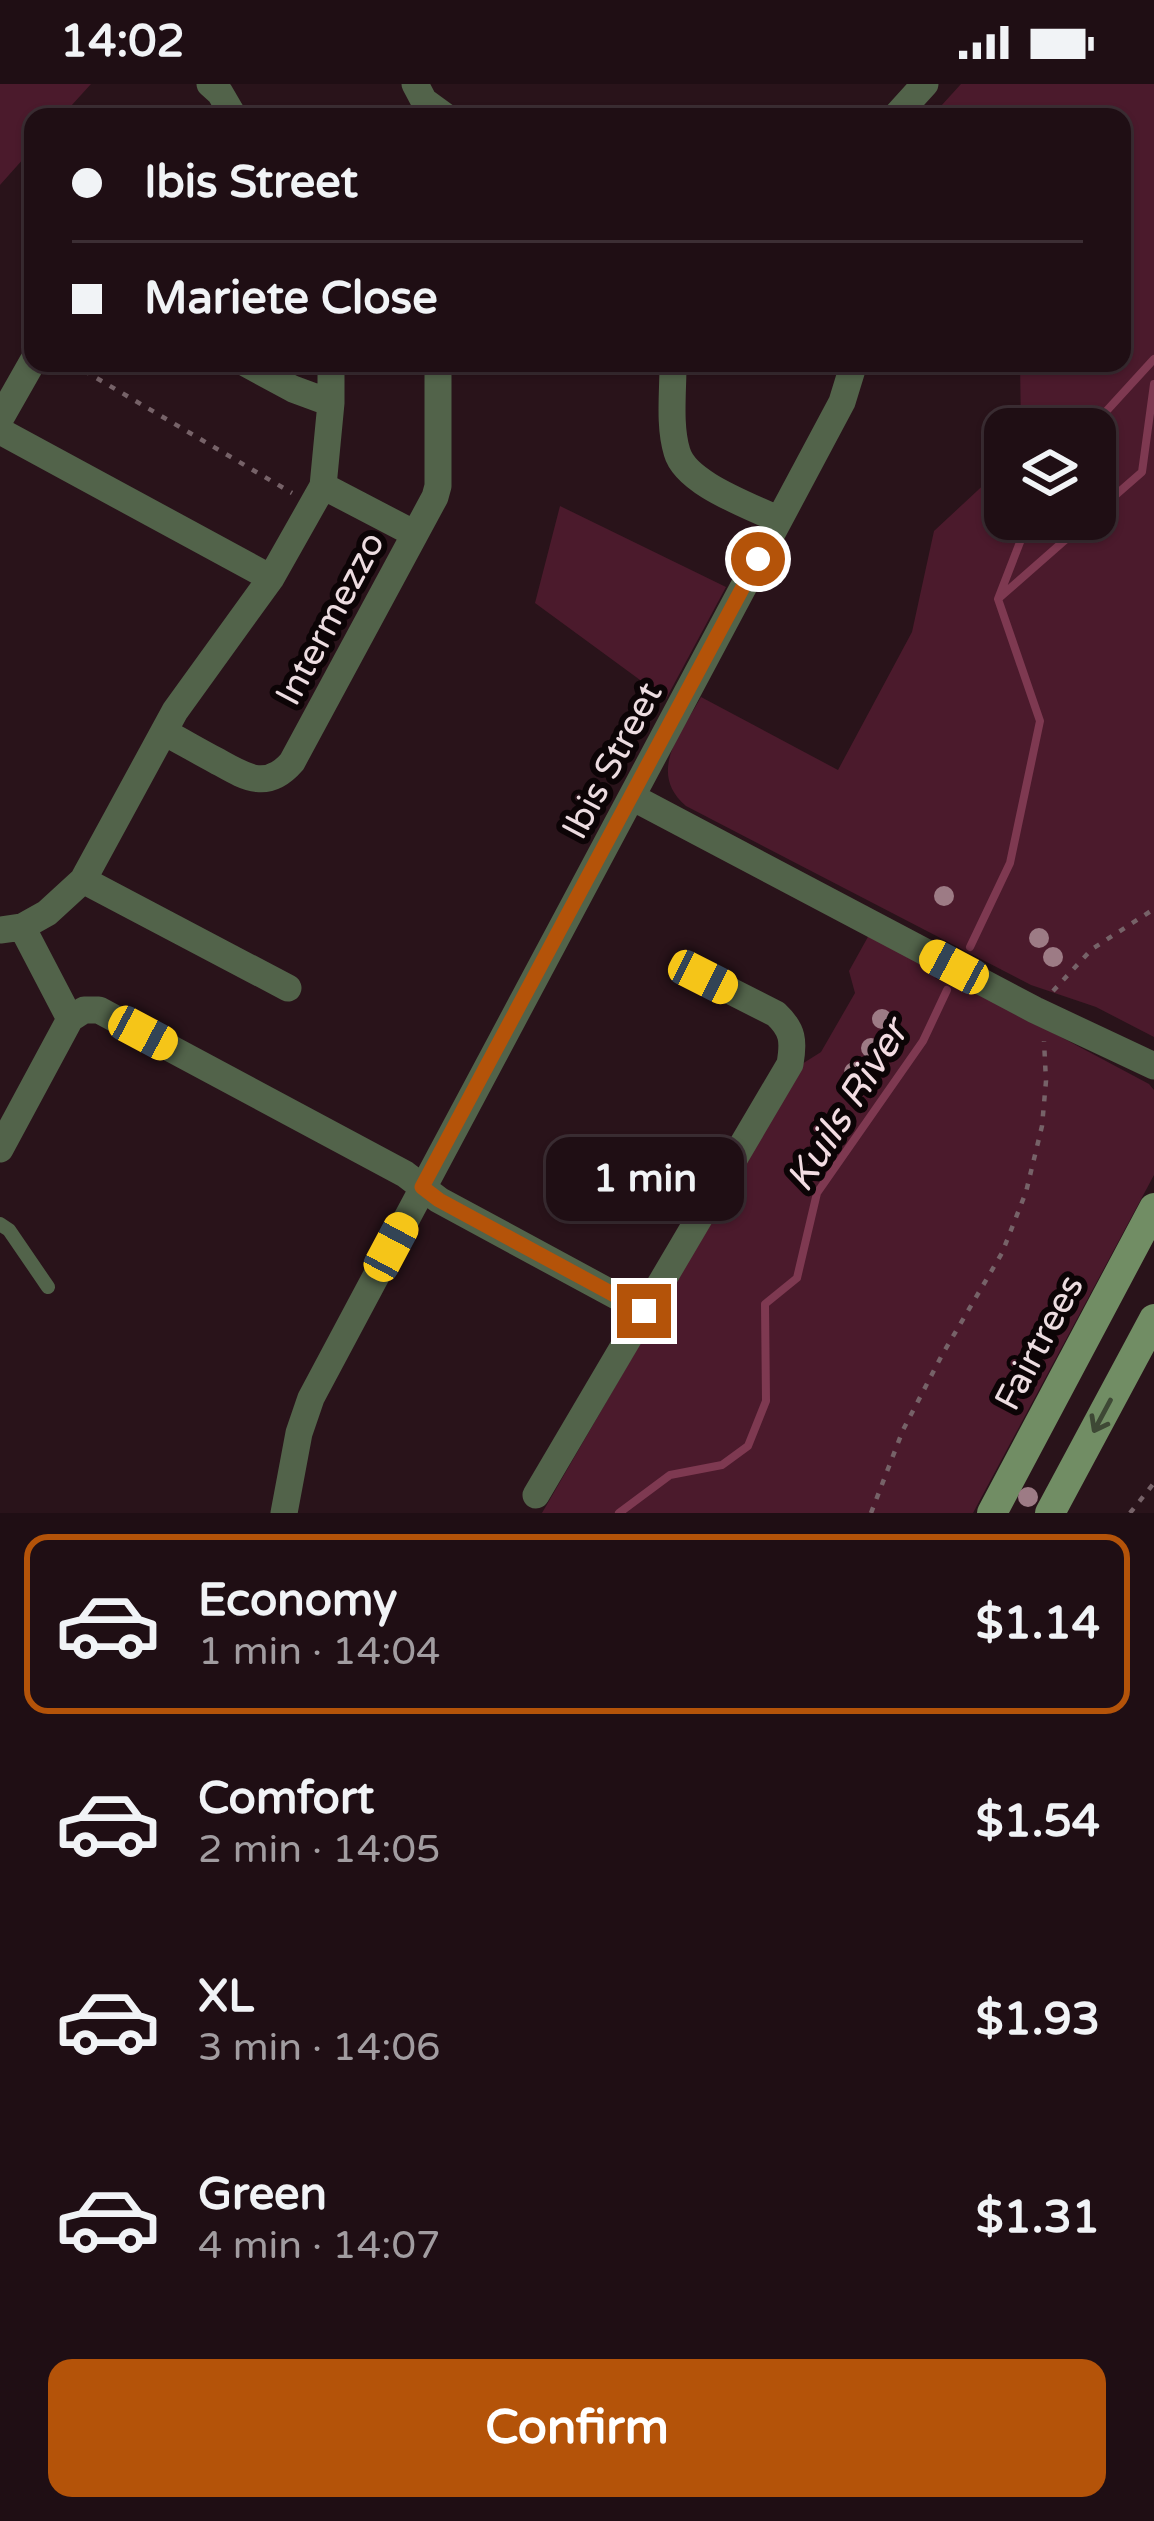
<!DOCTYPE html>
<html lang="en">
<head>
<meta charset="utf-8">
<style>
  body { margin:0; font-family:"Varela Round",sans-serif; background:#2c1c22; color:#f1f3f6; height:100vh; display:flex; flex-direction:column; font-size:45px; white-space:nowrap }
  * { box-sizing:border-box; margin:0 }
  p { font-size:39px; color:#a19ca0 }
  .icon { flex:none; width:66px; height:66px; fill:none; stroke:currentColor; stroke-width:2; stroke-linecap:round; stroke-linejoin:round }
  .map { position:relative; height:1429px; overflow:hidden }
  .panel { display:flex; flex-direction:column; background:#1f0e14; flex:1 }
  .panel>* { flex:none }
  .hud { position:absolute; left:24px; top:24px; width:1107px; height:264px; border-radius:24px; box-shadow:0 3px 9px #0004,0 0 0 3px #3c2e34; display:grid; align-content:center; height:264px; padding:0 48px; background:#1f0e14 }
  .controls { position:absolute; left:984px; top:324px; display:grid; gap:24px }
  .controls a { display:grid; place-items:center; width:132px; height:132px; border-radius:24px; background:#1f0e14; box-shadow:0 3px 9px #0004,0 0 0 3px #3c2e34; font-size:60px }
  .end { position:absolute; width:54px; height:54px; margin:-27px; border:15px solid #b45309; background:#fff; box-shadow:0 0 0 6px #fff }
  .from { border-radius:50% }
  .bubble { position:absolute; height:84px; border-radius:24px; background:#1f0e14; box-shadow:0 3px 9px #0004,0 0 0 3px #3c2e34; font-size:39px; font-weight:700; line-height:84px; text-align:center }
  .car { position:absolute; width:36px; height:72px; margin:-36px -18px; border-radius:15px; box-shadow:0 0 9px 3px #0007; background:linear-gradient(#f5c518 24%,#345 0 40%,#f5c518 0 76%,#345 0 86%,#f5c518 0) }
  .hud b { display:flex; align-items:center; gap:42px; height:114px; font-size:45px }
  .hud b+b { border-top:3px solid #3c2e34 }
  .hud i { width:30px; height:30px; background:#f1f3f6 }
  ul { padding:21px 0 0; list-style:none }
  li { display:flex; align-items:center; gap:36px; height:180px; margin:0 24px 18px; padding:0 24px; border:6px solid transparent; border-radius:24px }
  li div { flex:1 }
  li b { display:block; font-size:45px }
  li em { font-style:normal; font-weight:700 }
  li.selected { border-color:#b45309 }
  li>.icon { width:108px; height:108px; stroke-width:1.5 }
  .action { display:flex; gap:24px; margin-top:auto; padding:24px 48px }
  .action a { flex:1; height:138px; border-radius:24px; background:#b45309; color:#fff; font-size:48px; font-weight:700; line-height:138px; text-align:center }
  .status { display:flex; justify-content:space-between; align-items:center; height:84px; padding:0 60px; background:#1f0e14; direction:ltr }
  .status svg { height:33px; fill:currentColor }
  .map>svg:first-child { display:block }
  .green { fill:#4b1a2c }
  .lines { fill:none; stroke-linecap:round; stroke-linejoin:round }
  .stream { stroke:#7e3951; stroke-width:8 }
  .path { stroke:#766268; stroke-width:4.5; stroke-dasharray:6 9; stroke-linecap:butt }
  .lane { stroke:#52634a; stroke-width:14 }
  .street { stroke:#52634a; stroke-width:27 }
  .secondary { stroke:#718d64; stroke-width:30 }
  .tree { fill:#9d7b85 }
  .oneway { stroke:#3e4835 }
  .route { stroke:#b45309; stroke-width:15 }
  .labels { text-anchor:middle; stroke-width:12; stroke-linejoin:round; paint-order:stroke }
  .street-label { font-size:36px; fill:#ecdce0; stroke:#0c0406 }
  .water-label { font-size:39px; font-style:italic; fill:#f2dce2; stroke:#0c0406 }
</style>
</head>
<body>
<div class="status"><b>14:02</b><svg viewBox="0 0 49 12"><path d="M0 12V9h3v3zM5 12V6h3v6zM10 12V3h3v9zM15 12V0h3v12zM26 1h20v11H26zM47 4h2v5h-2z"/></svg></div>
<div class="map">
<svg width="1154" height="1429" viewBox="0 0 1154 1429">
  <rect width="100%" height="100%" fill="#29131a"/>
  <path class="green" d="M0 0H91L61 33H33V64L0 101Z
    M961 0H1154V953L1096 923 1031 901 686 722C646 688 682 648 701 613L838 686 912 548 934 447 1005 381V435H1095V345H1021L1020 279H1122V33H931Z
    M560 422 726 503 666 615 535 519Z
    M869 851 937 888 935 894 965 909 969 904 1149 1000 1154 1006V1091L973 1429H542L802 980 821 968 855 909 849 887Z"/>
  <g class="lines">
    <path class="stream" d="M1090 345 1154 275
      M1095 429 1142 388 1154 300
      M999 514 1089 435
      M970 863 1010 779 1040 637 998 515 1029 435
      M619 1429 670 1391 722 1381 748 1362 766 1317 765 1220 797 1194 817 1109 923 957 947 906"/>
    <path class="path" d="M71 279 292 409
      M1053 907 1092 865 1154 825
      M871 1429 903 1346 942 1271 1002 1169 1026 1108 1042 1042 1046 997 1044 957
      M1130 1429 1154 1399"/>
    <path class="lane" d="M0 1140 9 1146 48 1203"/>
    <path class="street" d="M210 0 220 9 234 33
      M415 0 424 17 446 33
      M895 33 925 0
      M245 279 293 305 331 319
      M673 281C673 309 669 342 677 368 686 400 751 422 779 436
      M0 335 33 277
      M0 347 271 494
      M323 402 415 450
      M164 648C181 657 198 667 215 676 244 692 266 708 292 678L435 413 438 402V279
      M632 713 1035 926 1154 982
      M83 796 288 904
      M22 843 70 935
      M0 846 22 843 47 829 83 796 175 627 271 494 323 402 331 319V279
      M0 1065 70 935 84 926H99L405 1090 439 1116 644 1227
      M536 1411 790 980C794 957 793 946 776 930L703 893
      M284 1429 299 1349 311 1314 842 318 854 279"/>
    <path class="secondary" d="M992 1429 1154 1124
      M1050 1429 1154 1235"/>
  </g>
  <g class="tree">
    <circle cx="944" cy="812" r="10"/>
    <circle cx="1039" cy="854" r="10"/>
    <circle cx="1053" cy="873" r="10"/>
    <circle cx="882" cy="935" r="10"/>
    <circle cx="871" cy="964" r="10"/>
    <circle cx="854" cy="988" r="10"/>
    <circle cx="1028" cy="1413" r="10"/>
  </g>
  <defs><path id="oneway-shaft" d="M-6 0H5M1.5-3L5.5 0L1.5 3" fill="none" stroke-width="1.6" stroke-linecap="round" stroke-linejoin="round" transform="scale(3)"/></defs>
  <use class="oneway" href="#oneway-shaft" transform="translate(1102 1332) rotate(118)"/>
  <g class="lines">
    <path class="route" d="M644 1227 439 1116 422 1103 758 475"/>
  </g>
  <g class="labels">
    <g class="street-label">
      <text transform="translate(329 534) rotate(-62)" y="13">Intermezzo</text>
      <text transform="translate(611 676) rotate(-62)" y="13">Ibis Street</text>
      <text transform="translate(1038 1258) rotate(-62)" y="13">Fairtrees</text>
    </g>
    <g class="water-label">
      <text transform="translate(846 1021) rotate(-58)" y="14">Kuils River</text>
    </g>
  </g>
</svg>
<div class="controls">
<a><svg class="icon" aria-label="layers" viewBox="0 0 24 24"><path d="M12 4l9 5-9 5-9-5zM3 14l9 5 9-5"/></svg></a>
</div>
<i class="end from" style="left:758px;top:475px"></i>
<i class="end" style="left:644px;top:1227px"></i>
<div class="bubble" style="left:546px;top:1053px;width:198px">1 min</div>
<i class="car" style="left:954px;top:883px;rotate:298deg"></i>
<i class="car" style="left:703px;top:893px;rotate:117deg"></i>
<i class="car" style="left:143px;top:949px;rotate:118deg"></i>
<i class="car" style="left:391px;top:1163px;rotate:28deg"></i>
<div class="hud">
<b><i class="from"></i>Ibis Street</b>
<b><i></i>Mariete Close</b>
</div>
</div>
<section class="panel">
<ul>
<li class="selected"><svg class="icon" aria-label="car" viewBox="0 0 24 24"><path d="M5 17H2v-5l4-1 3-4h7l3 4 3 1v5h-3M9 17h6M6 11h13"/><circle cx="7" cy="17" r="2"/><circle cx="17" cy="17" r="2"/></svg><div><b>Economy</b><p>1 min · 14:04</p></div><em>$1.14</em></li>
<li><svg class="icon" aria-label="car" viewBox="0 0 24 24"><path d="M5 17H2v-5l4-1 3-4h7l3 4 3 1v5h-3M9 17h6M6 11h13"/><circle cx="7" cy="17" r="2"/><circle cx="17" cy="17" r="2"/></svg><div><b>Comfort</b><p>2 min · 14:05</p></div><em>$1.54</em></li>
<li><svg class="icon" aria-label="car" viewBox="0 0 24 24"><path d="M5 17H2v-5l4-1 3-4h7l3 4 3 1v5h-3M9 17h6M6 11h13"/><circle cx="7" cy="17" r="2"/><circle cx="17" cy="17" r="2"/></svg><div><b>XL</b><p>3 min · 14:06</p></div><em>$1.93</em></li>
<li><svg class="icon" aria-label="car" viewBox="0 0 24 24"><path d="M5 17H2v-5l4-1 3-4h7l3 4 3 1v5h-3M9 17h6M6 11h13"/><circle cx="7" cy="17" r="2"/><circle cx="17" cy="17" r="2"/></svg><div><b>Green</b><p>4 min · 14:07</p></div><em>$1.31</em></li>
</ul>
<div class="action"><a>Confirm</a></div>
</section>
</body>
</html>
